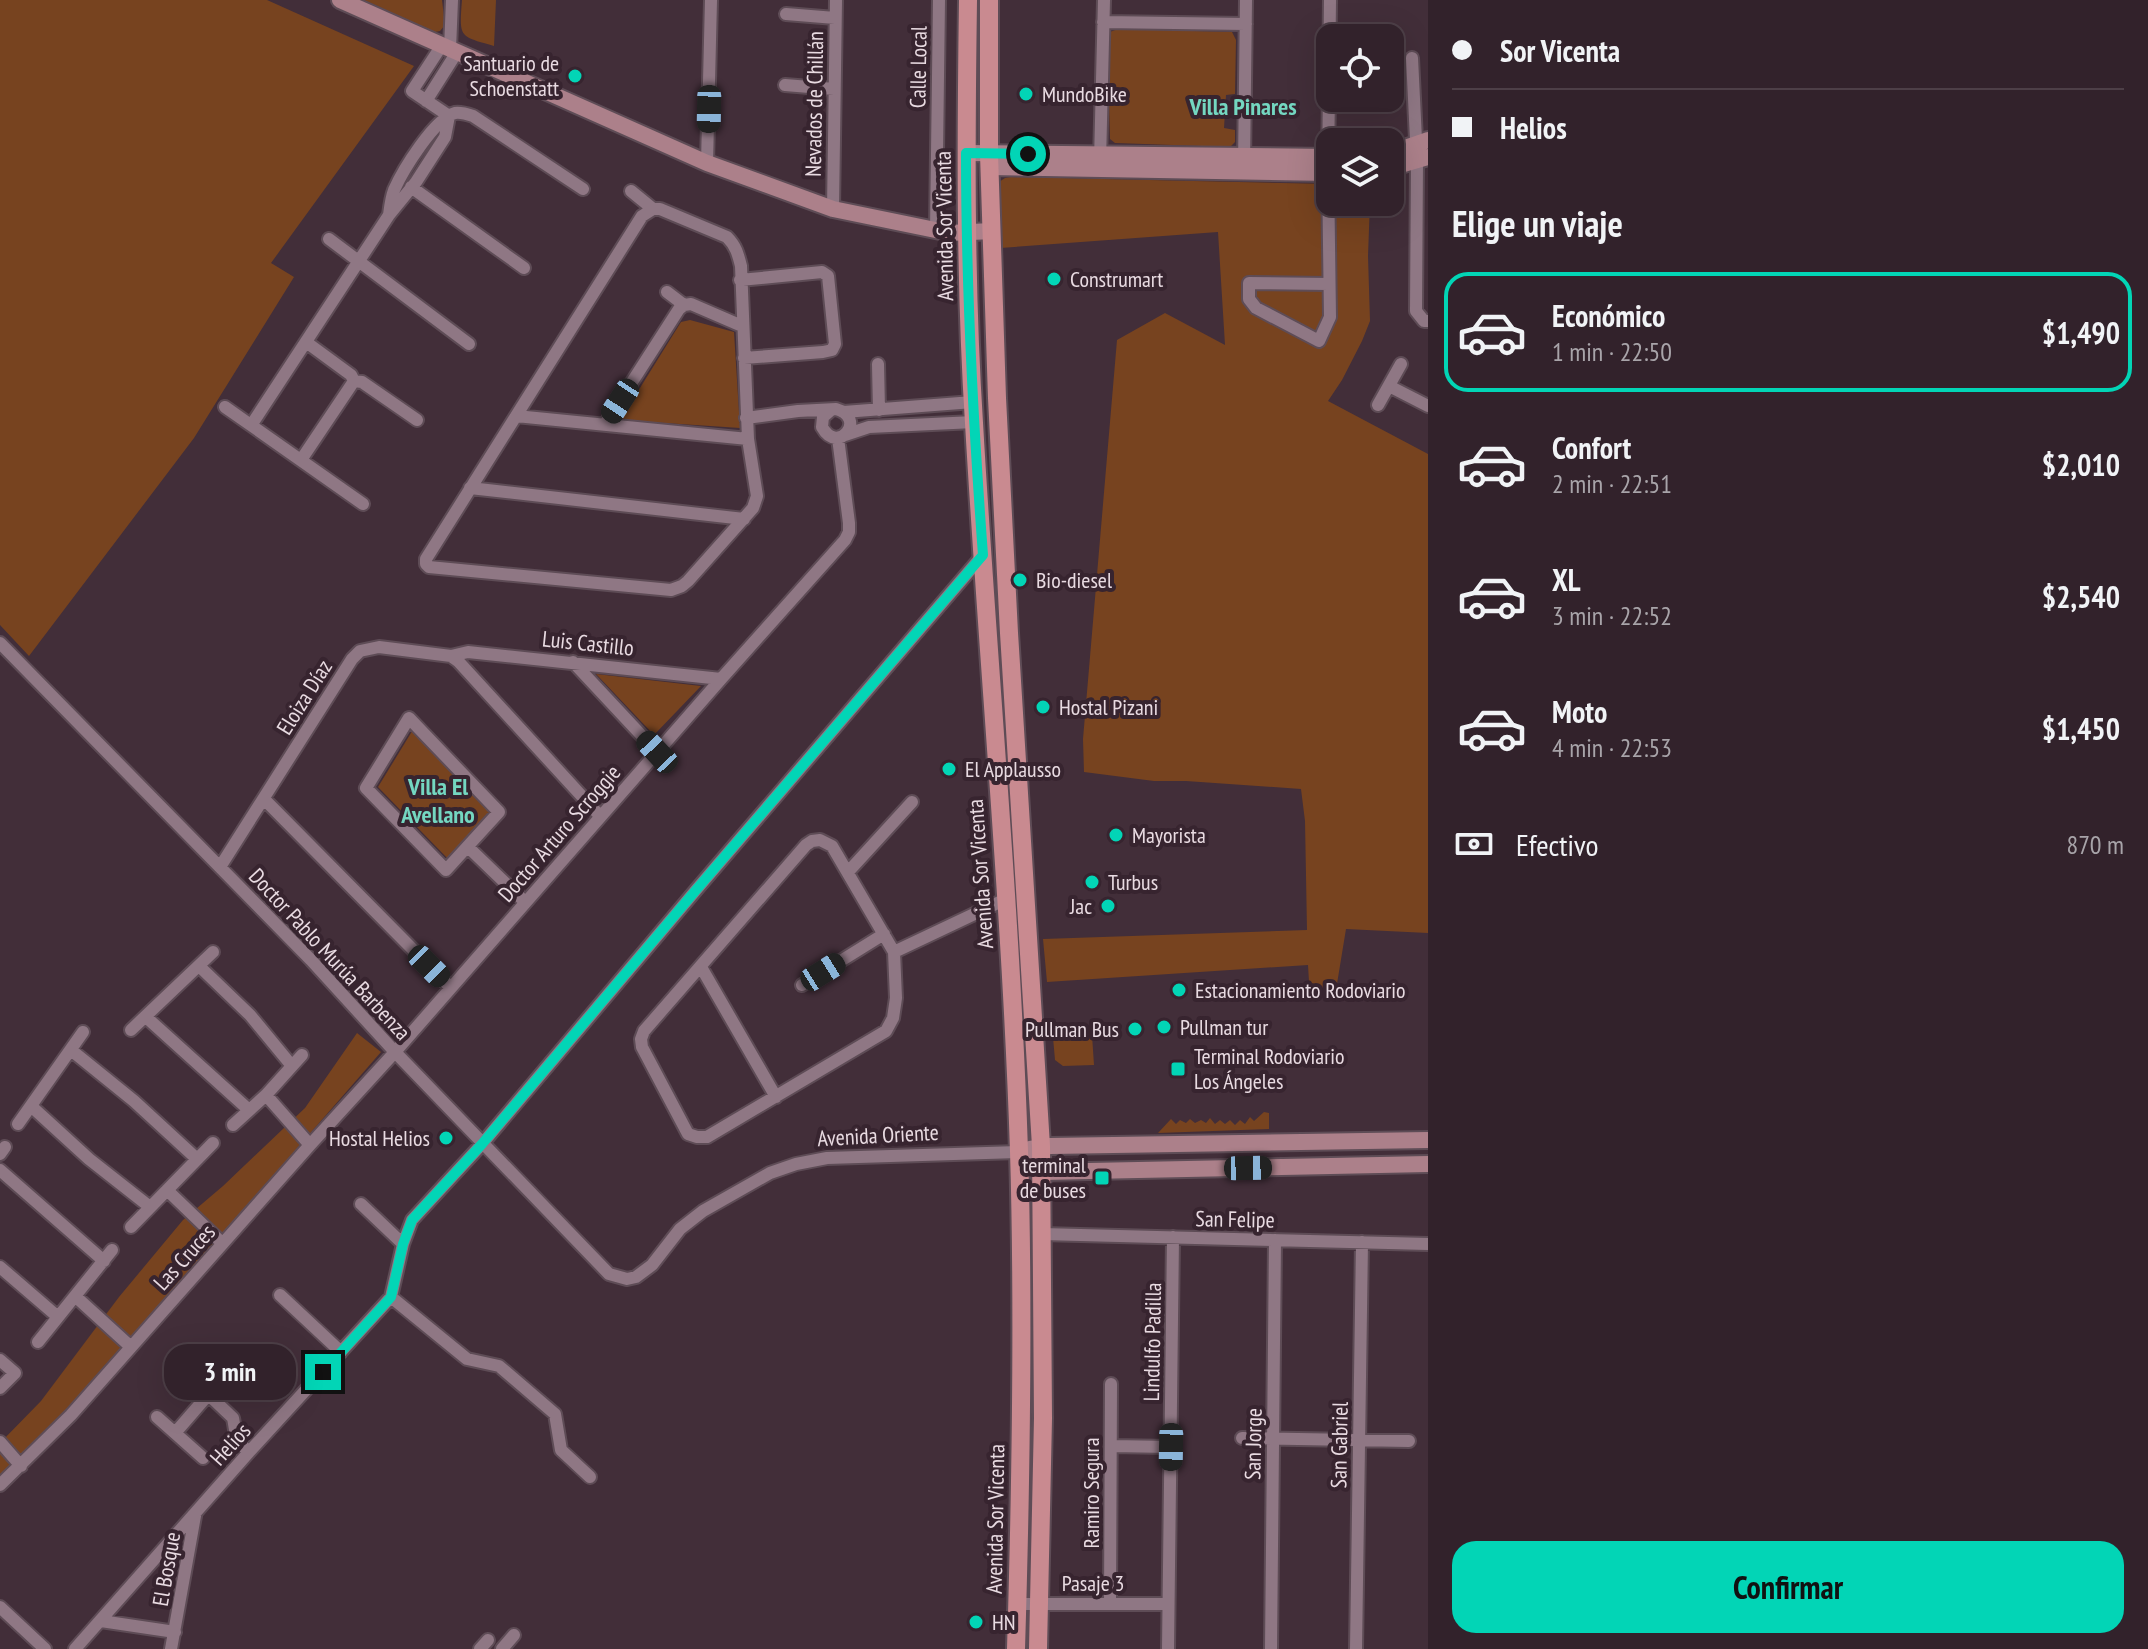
<!DOCTYPE html>
<html lang="es">
<head>
<meta charset="utf-8">
<style>
  body { margin:0; font-family:"PT Sans Narrow",sans-serif; background:#3d2f37; color:#f1f3f6; height:100vh; display:flex; flex-direction:column; font-size:30px; white-space:nowrap }
  * { box-sizing:border-box; margin:0 }
  p { font-size:26px; color:#a8a4a9 }
  .icon { flex:none; width:44px; height:44px; fill:none; stroke:currentColor; stroke-width:2; stroke-linecap:round; stroke-linejoin:round }
  .map { position:relative; flex:1; overflow:hidden }
  .panel { display:flex; flex-direction:column; background:#32222b; width:720px }
  .panel>* { flex:none }
  .banner { display:grid; align-content:center; height:176px; padding:0 24px; background:#32222b }
  .controls { position:absolute; left:1316px; top:24px; display:grid; gap:16px }
  .controls a { display:grid; place-items:center; width:88px; height:88px; border-radius:16px; background:#32222b; box-shadow:0 8px 32px #0002,0 0 0 2px #4d3f47; font-size:40px }
  .end { position:absolute; width:36px; height:36px; margin:-18px; border:10px solid #02d5b6; background:#111; box-shadow:0 0 0 4px #111 }
  .from { border-radius:50% }
  .bubble { position:absolute; height:56px; border-radius:24px; background:#32222b; box-shadow:0 8px 32px #0002,0 0 0 2px #4d3f47; font-size:26px; font-weight:600; line-height:56px; text-align:center }
  .car { position:absolute; width:24px; height:48px; margin:-24px -12px; border-radius:10px; box-shadow:0 0 6px 2px #0007; background:linear-gradient(#222 24%,#8ab4d8 0 40%,#222 0 76%,#8ab4d8 0 86%,#222 0) }
  .banner b { display:flex; align-items:center; gap:28px; height:76px; font-size:30px }
  .banner b+b { border-top:2px solid #4d3f47 }
  .banner i { width:20px; height:20px; background:#f1f3f6 }
  ul { padding:0; list-style:none }
  li { display:flex; align-items:center; gap:24px; height:120px; margin:0 16px 12px; padding:0 8px; border:4px solid transparent; border-radius:24px }
  li div { flex:1 }
  li b { display:block; font-size:30px }
  li em { font-style:normal; font-weight:600 }
  li.active { border-color:#02d5b6 }
  li>.icon { width:72px; height:72px; stroke-width:1.5 }
  h2 { padding:0 24px; font-size:36px; line-height:96px }
  .pay { display:flex; align-items:center; gap:20px; height:88px; padding:0 24px; font-size:30px }
  .pay p { margin-inline-start:auto }
  .action { display:flex; gap:16px; margin-top:auto; padding:16px 24px }
  .action a { flex:1; height:92px; border-radius:24px; background:#02d5b6; color:#111; font-size:32px; font-weight:600; line-height:92px; text-align:center }
  main { display:flex; flex:1; min-height:0 }
  .map>svg:first-child { display:block }
  .green { fill:#77431f }
  .lines { fill:none; stroke-linecap:round; stroke-linejoin:round }
  .street-casing { stroke:#5e4c56; stroke-width:16 }
  .secondary-casing { stroke:#5e4c56; stroke-width:20 }
  .primary-casing { stroke:#5e4c56; stroke-width:22 }
  .street { stroke:#8f7784; stroke-width:12 }
  .secondary { stroke:#ac808a; stroke-width:16 }
  .primary { stroke:#c98a90; stroke-width:18 }
  .route { stroke:#02d5b6; stroke-width:10 }
  .poi-dot { fill:#02d5b6; stroke:#37242f; stroke-width:3 }
  .labels { text-anchor:middle; stroke-width:8; stroke-linejoin:round; paint-order:stroke }
  .poi-label { font-size:22px; fill:#e9dbe2; stroke:#37242f; text-anchor:start }
  .street-label { font-size:22px; fill:#e9dbe2; stroke:#37242f }
  .neighbourhood-label { font-size:24px; font-weight:bold; fill:#74d7c1; stroke:#37242f }
</style>
</head>
<body>
<main>
<div class="map">
<svg width="1428" height="1649" viewBox="0 0 1428 1649">
  <rect width="100%" height="100%" fill="#422e39"/>
  <path class="green" d="M0 0H267L414 66 271 263 294 277 194 438 29 656 0 625Z
    M364 0H442L445 25 440 31 435 32Z
    M462 0H496L494 46C459 36 459 38 462 0Z
    M1118 29 1232 32 1236 40 1235 94 1226 95 1224 128 1235 130V142L1230 147 1115 143 1110 139 1107 33Z
    M1011 177 1330 184V202H1370L1368 256 1370 321 1362 341 1342 380 1328 401 1428 454V933L1346 929 1335 996 1310 998 1308 965 1047 982 1043 939 1307 930 1305 821 1301 789 1186 781H1154L1084 772 1083 739 1117 340 1165 313 1225 345 1218 232 1000 248 999 182 1005 178Z
    M690 320 734 332 740 428 620 420 681 322Z
    M596 674 701 686 654 735Z
    M414 728 494 812 450 861 378 787Z
    M1087 1023V1027H1100V1034L1092 1035 1094 1065 1063 1066 1055 1060 1052 1026Z
    M357 1033 381 1052 64 1416 0 1480V1443L41 1401 119 1297 183 1220 223 1186 305 1108Z
    M1264 1112 1269 1113V1129L1158 1133 1171 1119 1176 1124 1180 1120 1186 1123 1190 1119 1195 1123 1201 1120 1206 1123 1210 1118 1215 1124 1220 1120 1225 1124 1230 1120 1235 1125 1240 1120 1245 1124 1250 1117 1254 1121Z"/>
  <g class="lines">
    <g class="street-casing">
      <path id="street" d="M786 14 835 18
        M1103 22 1246 24
        M442 45 412 91 449 116
        M450 49 452 0
        M1412 58 1417 160 1416 311 1424 321H1428
        M785 85 834 89
        M426 101 457 52
        M449 116 445 137 416 182 389 215C390 207 391 198 394 190 403 170 434 119 455 113 461 112 467 114 473 116L583 189
        M1100 161 1104 0
        M707 163 711 0
        M1244 165 1246 0
        M411 187 524 268
        M631 191 653 209
        M653 209H660L727 237C736 246 738 254 741 266L748 439 757 496 753 508 688 581 682 586 671 590 429 567 426 564V559L642 216Z
        M833 209 836 0
        M936 230 939 0
        M329 239 469 344
        M740 280 822 272 828 276 835 344 832 350 823 352 744 358
        M1329 284 1249 283V299L1256 308 1319 341 1330 317 1328 172 1330 0
        M667 292 684 305
        M306 342 351 375 354 381
        M878 364 879 410
        M1389 386 1428 406
        M1378 405 1401 364
        M225 407 363 504
        M844 412 973 402
        M516 416 748 439
        M746 418 798 411 836 409C868 418 838 456 822 427L823 417 831 410
        M252 424 389 215
        M605 424 679 309 684 305 691 304 742 326
        M845 435 869 427 974 422
        M301 460 354 381 362 382 417 420
        M470 488 744 519
        M0 643 311 960 395 1052 609 1274 627 1279 636 1277 652 1265 680 1229 703 1211 770 1173 796 1164 827 1158 1019 1152
        M451 656 468 652 721 679
        M573 662 657 752
        M409 718 499 812 446 870 366 788Z
        M264 799 450 987
        M820 840 832 846 894 952 896 998 893 1018 886 1031 707 1137H697L688 1134 642 1047 641 1039 644 1031 806 845 812 841Z
        M468 847 525 902
        M220 867 352 659 360 651 379 647 451 656 458 661 600 816
        M848 872 912 802
        M894 952 1006 899
        M199 966 250 1015 292 1066
        M701 967 776 1097
        M802 985 884 934
        M146 1017 249 1110
        M131 1030 213 952
        M71 1050 134 1101 197 1159
        M266 1095 310 1145
        M31 1106 89 1159 150 1207
        M18 1124 83 1032
        M233 1125 266 1095 302 1055
        M0 1154 5 1147
        M0 1170 104 1261
        M167 1190 222 1243
        M361 1204 403 1244
        M131 1227 213 1143
        M1042 1234 1428 1244
        M0 1267 58 1317
        M280 1295 341 1352
        M75 1296 131 1347
        M391 1297 467 1359 499 1366 555 1414 561 1450 590 1477
        M38 1342 112 1250
        M0 1360 15 1373 0 1388
        M194 1381 233 1418 237 1441 249 1452
        M157 1417 203 1458
        M175 1433 208 1395
        M1242 1438 1409 1441
        M0 1442 21 1466
        M1111 1446 1171 1447
        M0 1485 71 1415 310 1145 395 1052 721 679 845 540 849 532V523L838 438
        M1110 1603 1111 1384
        M1017 1604H1168
        M0 1607 45 1649
        M101 1621 175 1632
        M75 1649 249 1452 391 1297 403 1244 412 1220 482 1144 696 890 983 555
        M171 1649 195 1516
        M480 1649 488 1640
        M502 1649 514 1635
        M1168 1649 1173 1237
        M1271 1649 1275 1240
        M1356 1649 1362 1242"/>
    </g>
    <g class="secondary-casing">
      <path id="secondary" d="M340 0 707 163 833 209 950 233 992 231
        M966 153 1330 157
        M1390 153 1428 140
        M990 167 1330 173
        M1390 168 1428 157
        M1030 1149 1050 1146 1428 1140
        M1019 1152 1041 1172 1428 1164"/>
    </g>
    <g class="primary-casing">
      <path id="primary" d="M968 0C966 141 965 282 974 423 988 666 1011 908 1019 1151 1024 1317 1021 1483 1016 1649
        M989 0V154L997 398 1009 633 1041 1146 1043 1418 1038 1649"/>
    </g>
    <use href="#street" class="street"/>
    <use href="#secondary" class="secondary"/>
    <use href="#primary" class="primary"/>
  </g>
  <g class="lines">
    <path class="route" d="M323 1372 391 1297 403 1244 412 1220 482 1144 696 890 983 555C973 421 966 287 966 153L1028 154"/>
  </g>
  <g class="poi-dot">
    <circle cx="575" cy="76" r="8"/>
    <circle cx="1026" cy="94" r="8"/>
    <circle cx="1054" cy="279" r="8"/>
    <circle cx="1020" cy="580" r="8"/>
    <circle cx="1043" cy="707" r="8"/>
    <circle cx="949" cy="769" r="8"/>
    <circle cx="1116" cy="835" r="8"/>
    <circle cx="1092" cy="882" r="8"/>
    <circle cx="1108" cy="906" r="8"/>
    <circle cx="1179" cy="990" r="8"/>
    <circle cx="1164" cy="1027" r="8"/>
    <circle cx="1135" cy="1029" r="8"/>
    <rect x="1170" y="1061" width="16" height="16" rx="4"/>
    <circle cx="446" cy="1138" r="8"/>
    <rect x="1094" y="1170" width="16" height="16" rx="4"/>
    <circle cx="976" cy="1622" r="8"/>
  </g>
  <g class="labels">
    <g class="poi-label">
      <text x="559" y="71" text-anchor="end">Santuario de<tspan x="559" dy="25">Schoenstatt</tspan></text>
      <text x="1042" y="102">MundoBike</text>
      <text x="1070" y="287">Construmart</text>
      <text x="1036" y="588">Bio-diesel</text>
      <text x="1059" y="715">Hostal Pizani</text>
      <text x="965" y="777">El Applausso</text>
      <text x="1132" y="843">Mayorista</text>
      <text x="1108" y="890">Turbus</text>
      <text x="1092" y="914" text-anchor="end">Jac</text>
      <text x="1195" y="998">Estacionamiento Rodoviario</text>
      <text x="1180" y="1035">Pullman tur</text>
      <text x="1119" y="1037" text-anchor="end">Pullman Bus</text>
      <text x="1194" y="1064">Terminal Rodoviario<tspan x="1194" dy="25">Los Ángeles</tspan></text>
      <text x="430" y="1146" text-anchor="end">Hostal Helios</text>
      <text x="1086" y="1173" text-anchor="end">terminal<tspan x="1086" dy="25">de buses</tspan></text>
      <text x="992" y="1630">HN</text>
    </g>
    <g class="street-label">
      <text transform="translate(918 67) rotate(-89)" y="8">Calle Local</text>
      <text transform="translate(814 104) rotate(-89)" y="8">Nevados de Chillán</text>
      <text transform="translate(944 226) rotate(-91)" y="8">Avenida Sor Vicenta</text>
      <text transform="translate(588 643) rotate(6)" y="8">Luis Castillo</text>
      <text transform="translate(304 697) rotate(-58)" y="8">Eloiza Díaz</text>
      <text transform="translate(559 833) rotate(-49)" y="8">Doctor Arturo Scroggie</text>
      <text transform="translate(980 874) rotate(-94)" y="8">Avenida Sor Vicenta</text>
      <text transform="translate(330 954) rotate(47)" y="8">Doctor Pablo Murúa Barbenza</text>
      <text transform="translate(878 1135) rotate(-3)" y="8">Avenida Oriente</text>
      <text transform="translate(1235 1219) rotate(1)" y="8">San Felipe</text>
      <text transform="translate(184 1257) rotate(-48)" y="8">Las Cruces</text>
      <text transform="translate(1152 1342) rotate(-89)" y="8">Lindulfo Padilla</text>
      <text transform="translate(230 1444) rotate(-48)" y="8">Helios</text>
      <text transform="translate(1253 1444) rotate(-89)" y="8">San Jorge</text>
      <text transform="translate(1339 1445) rotate(-89)" y="8">San Gabriel</text>
      <text transform="translate(1091 1493) rotate(-90)" y="8">Ramiro Segura</text>
      <text transform="translate(995 1519) rotate(-89)" y="8">Avenida Sor Vicenta</text>
      <text transform="translate(166 1569) rotate(-80)" y="8">El Bosque</text>
      <text x="1093" y="1591">Pasaje 3</text>
    </g>
    <g class="neighbourhood-label">
      <text x="1243" y="115">Villa Pinares</text>
      <text x="438" y="795">Villa El<tspan x="438" dy="28">Avellano</tspan></text>
    </g>
  </g>
</svg>
<div class="controls">
<a><svg class="icon" aria-label="locate" viewBox="0 0 24 24"><circle cx="12" cy="12" r="6"/><path d="M12 2v4M12 18v4M2 12h4M18 12h4"/></svg></a>
<a><svg class="icon" aria-label="layers" viewBox="0 0 24 24"><path d="M12 4l9 5-9 5-9-5zM3 14l9 5 9-5"/></svg></a>
</div>
<i class="end from" style="left:1028px;top:154px"></i>
<i class="end" style="left:323px;top:1372px"></i>
<div class="bubble" style="left:164px;top:1344px;width:132px">3 min</div>
<i class="car" style="left:709px;top:109px;rotate:181deg"></i>
<i class="car" style="left:620px;top:401px;rotate:213deg"></i>
<i class="car" style="left:657px;top:752px;rotate:317deg"></i>
<i class="car" style="left:429px;top:966px;rotate:135deg"></i>
<i class="car" style="left:823px;top:972px;rotate:58deg"></i>
<i class="car" style="left:1248px;top:1168px;rotate:89deg"></i>
<i class="car" style="left:1171px;top:1447px;rotate:181deg"></i>
</div>
<section class="panel">
<div class="banner">
<b><i class="from"></i>Sor Vicenta</b>
<b><i></i>Helios</b>
</div>
<h2>Elige un viaje</h2>
<ul>
<li class="active"><svg class="icon" aria-label="car" viewBox="0 0 24 24"><path d="M5 17H2v-5l4-1 3-4h7l3 4 3 1v5h-3M9 17h6M6 11h13"/><circle cx="7" cy="17" r="2"/><circle cx="17" cy="17" r="2"/></svg><div><b>Económico</b><p>1 min · 22:50</p></div><em>$1,490</em></li>
<li><svg class="icon" aria-label="car" viewBox="0 0 24 24"><path d="M5 17H2v-5l4-1 3-4h7l3 4 3 1v5h-3M9 17h6M6 11h13"/><circle cx="7" cy="17" r="2"/><circle cx="17" cy="17" r="2"/></svg><div><b>Confort</b><p>2 min · 22:51</p></div><em>$2,010</em></li>
<li><svg class="icon" aria-label="car" viewBox="0 0 24 24"><path d="M5 17H2v-5l4-1 3-4h7l3 4 3 1v5h-3M9 17h6M6 11h13"/><circle cx="7" cy="17" r="2"/><circle cx="17" cy="17" r="2"/></svg><div><b>XL</b><p>3 min · 22:52</p></div><em>$2,540</em></li>
<li><svg class="icon" aria-label="car" viewBox="0 0 24 24"><path d="M5 17H2v-5l4-1 3-4h7l3 4 3 1v5h-3M9 17h6M6 11h13"/><circle cx="7" cy="17" r="2"/><circle cx="17" cy="17" r="2"/></svg><div><b>Moto</b><p>4 min · 22:53</p></div><em>$1,450</em></li>
</ul>
<div class="pay"><svg class="icon" aria-label="cash" viewBox="0 0 24 24"><path d="M3 7h18v10H3z"/><circle cx="12" cy="12" r="2"/></svg>Efectivo<p>870 m</p></div>
<div class="action"><a>Confirmar</a></div>
</section>
</main>
</body>
</html>
